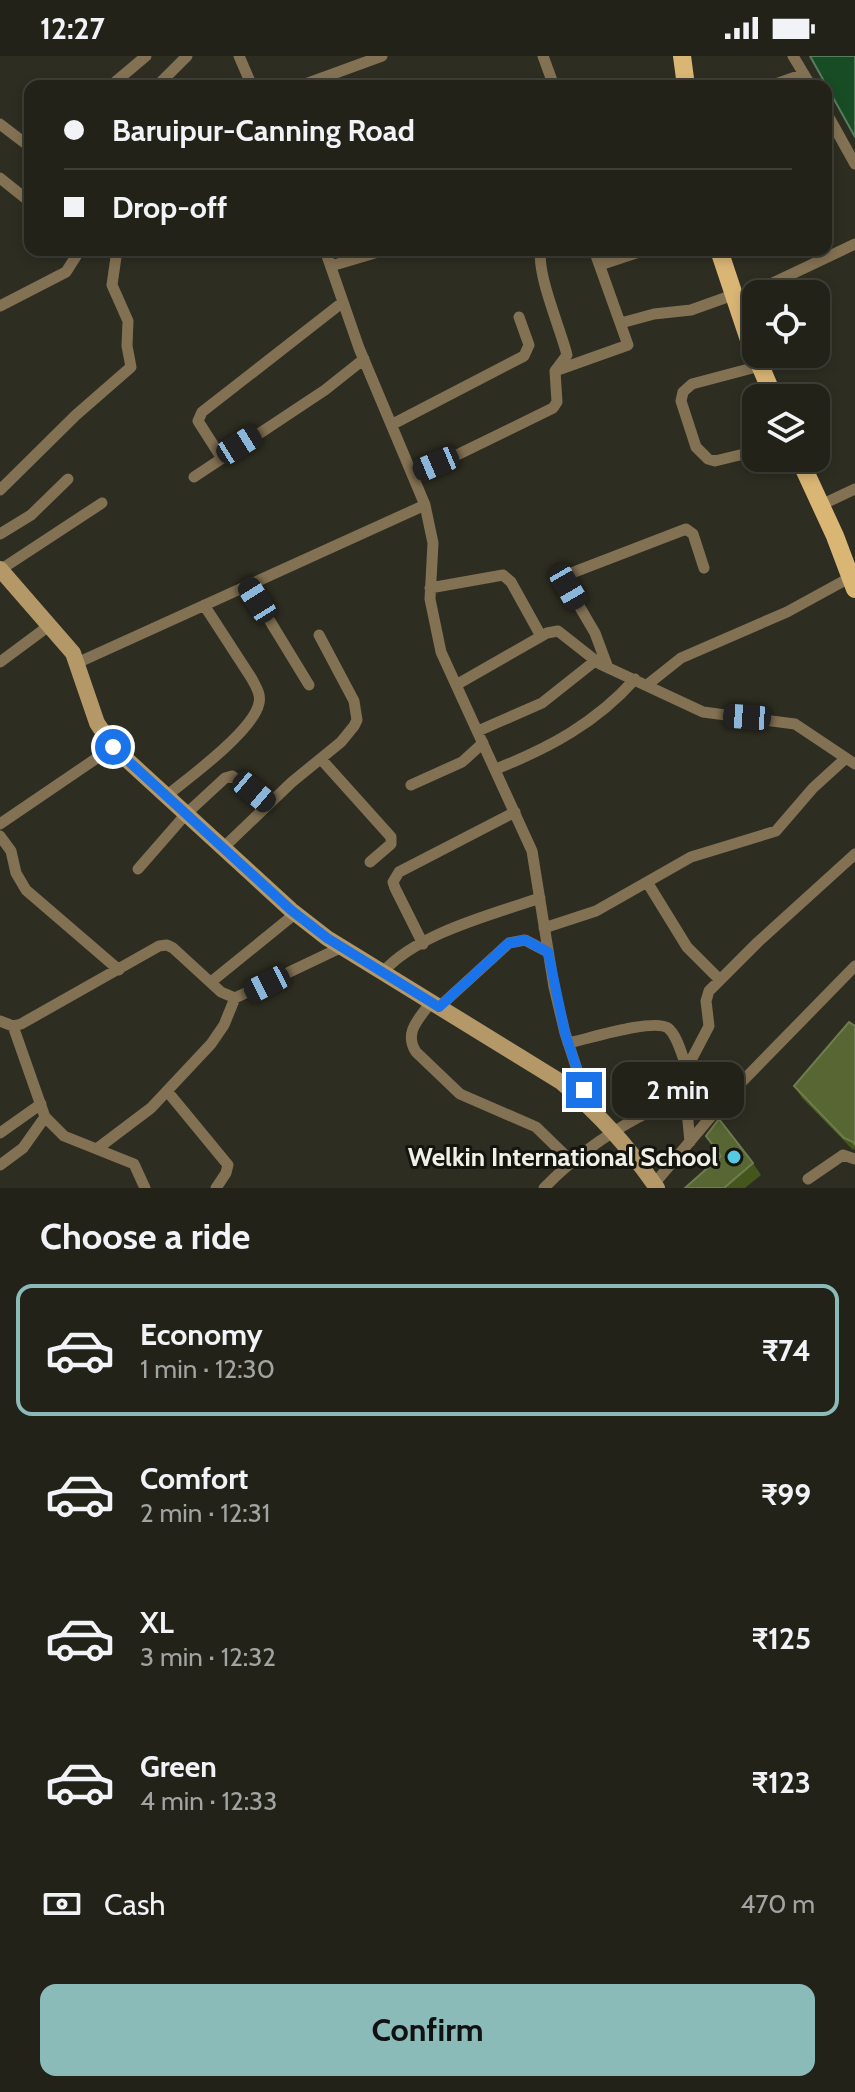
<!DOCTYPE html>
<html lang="en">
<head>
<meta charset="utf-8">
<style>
  body { margin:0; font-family:Cabin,sans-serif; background:#2e2f26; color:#f1f3f6; height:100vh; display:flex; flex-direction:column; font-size:30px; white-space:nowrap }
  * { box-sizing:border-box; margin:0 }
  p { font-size:26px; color:#a2a4a2 }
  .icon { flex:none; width:44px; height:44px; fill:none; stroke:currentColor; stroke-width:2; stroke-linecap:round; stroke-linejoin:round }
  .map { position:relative; height:1132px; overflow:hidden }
  .drawer { display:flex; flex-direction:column; background:#222219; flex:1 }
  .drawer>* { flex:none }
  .banner { position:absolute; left:24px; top:24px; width:808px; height:176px; border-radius:16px; box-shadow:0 4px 12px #0003,0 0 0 2px #3f3f38; display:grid; align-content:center; height:176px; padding:0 40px; background:#222219 }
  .fabs { position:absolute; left:742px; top:224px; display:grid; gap:16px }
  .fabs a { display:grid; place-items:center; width:88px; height:88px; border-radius:16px; background:#222219; box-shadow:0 4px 12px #0003,0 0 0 2px #3f3f38; font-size:40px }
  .end { position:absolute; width:36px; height:36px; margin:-18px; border:10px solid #1a73e8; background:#fff; box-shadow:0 0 0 4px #fff }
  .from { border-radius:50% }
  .bubble { position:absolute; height:56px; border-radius:16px; background:#222219; box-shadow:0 4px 12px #0003,0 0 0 2px #3f3f38; font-size:26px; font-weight:700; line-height:56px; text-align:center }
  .car { position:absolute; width:24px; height:48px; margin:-24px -12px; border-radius:10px; box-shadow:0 0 6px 2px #0007; background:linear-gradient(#222 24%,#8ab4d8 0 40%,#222 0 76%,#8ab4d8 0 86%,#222 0) }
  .banner b { display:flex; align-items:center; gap:28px; height:76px; font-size:30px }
  .banner b+b { border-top:2px solid #3f3f38 }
  .banner i { width:20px; height:20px; background:#f1f3f6 }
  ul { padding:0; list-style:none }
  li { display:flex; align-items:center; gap:24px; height:132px; margin:0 16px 12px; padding:0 24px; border:4px solid transparent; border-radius:16px }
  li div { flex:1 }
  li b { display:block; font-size:30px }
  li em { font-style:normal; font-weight:700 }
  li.active { border-color:#8bbbb9 }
  li>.icon { width:72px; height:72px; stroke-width:1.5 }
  h2 { padding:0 40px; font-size:36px; line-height:96px }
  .pay { display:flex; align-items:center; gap:20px; height:88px; padding:0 40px; font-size:30px }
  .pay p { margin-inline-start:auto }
  .button { display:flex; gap:16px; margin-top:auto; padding:16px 40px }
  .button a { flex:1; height:92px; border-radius:16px; background:#8bbbb9; color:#111; font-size:32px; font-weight:700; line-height:92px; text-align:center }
  .status { display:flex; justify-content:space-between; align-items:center; height:56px; padding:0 40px; background:#222219; direction:ltr }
  .status svg { height:22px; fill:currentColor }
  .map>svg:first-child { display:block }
  .water { fill:#184c24; stroke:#597d5f; stroke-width:2 }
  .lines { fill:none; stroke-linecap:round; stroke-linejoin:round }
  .minor { stroke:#837153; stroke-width:11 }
  .secondary { stroke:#b49867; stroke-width:16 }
  .primary { stroke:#dab675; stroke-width:18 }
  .wall { fill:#44561c }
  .building { fill:#576632; stroke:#6f7c4f; stroke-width:2 }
  .route { stroke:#1a73e8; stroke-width:10 }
  .poi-dot { fill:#58c9e3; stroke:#151510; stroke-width:3 }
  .labels { text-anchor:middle; stroke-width:6; stroke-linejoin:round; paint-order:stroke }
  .poi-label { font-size:26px; font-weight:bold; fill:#f1f0e8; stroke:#151510; text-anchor:end }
</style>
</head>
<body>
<div class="status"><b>12:27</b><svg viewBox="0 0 49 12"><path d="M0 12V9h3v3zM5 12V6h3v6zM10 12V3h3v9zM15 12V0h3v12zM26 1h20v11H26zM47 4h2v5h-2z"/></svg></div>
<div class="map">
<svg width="855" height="1132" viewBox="0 0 855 1132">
  <rect width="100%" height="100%" fill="#2e2d21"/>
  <path class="water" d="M810 0H855V81Z"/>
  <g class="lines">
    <path class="minor" d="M239 0 252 30
      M543 0 554 30
      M793 0 811 30
      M114 27 146 0
      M157 30 187 0
      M300 30 382 0
      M770 30 804 18
      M826 56 855 108
      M0 68 30 91
      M0 122 30 146
      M325 194 359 292 425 449 433 487 430 543 441 596 532 795 554 931 565 977 589 1050
      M600 209 645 194
      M331 210 385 194
      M735 245 855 188
      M0 250 66 216 80 194
      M621 267 654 258 691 254 733 239
      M555 315 628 289 594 194
      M393 368 524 300 529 289 519 261
      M756 395 715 405 708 403 696 391 681 345 683 336 692 328 760 310
      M221 401 198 365 202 356 343 246
      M413 417 459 398 553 352 557 346 555 315 567 299C561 274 536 217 541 194
      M194 421 325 334 364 303
      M0 434 76 359 131 311 127 290 128 265 112 229 117 194
      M821 449 855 433
      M0 478 31 459 68 423
      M0 514 102 447
      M248 529 309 629
      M430 532 503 519 511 526 541 580
      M0 606 50 569
      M77 607 425 449
      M608 612 595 577 568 531 566 526 569 518 686 473 693 478 704 512
      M456 629 547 577 558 575 600 608 703 656 795 668 855 708
      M647 629 681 602 787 556 851 521
      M478 675 542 647 595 605
      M321 703 391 781V788L370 806
      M496 713C549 692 596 667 635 623
      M411 729 462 706 483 687
      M166 740C189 722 254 674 259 647 261 638 256 631 252 623L204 549
      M0 768 113 691
      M0 780 11 795 16 817 26 834 119 914
      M223 792 292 726 341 686 354 670 357 664 354 645 319 579
      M138 813 186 758 225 722 232 720 269 748
      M647 826 687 891 719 923
      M544 872 596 855 691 801 776 775 813 732 846 702
      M423 888 395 832 393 826 399 816 515 756
      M383 916C418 877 491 859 540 842
      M211 926 296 857
      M431 946C420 962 403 976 416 996L460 1038 536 1071 571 1105
      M439 951 509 887 525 884 548 896
      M0 965 13 970 21 968 159 890 167 889 173 892 221 936 235 942 342 891
      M13 970 45 1061 64 1080 134 1108 145 1132
      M568 987C588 983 653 962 668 972 678 980 682 1001 687 1012
      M167 1035 228 1109 226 1117 216 1132
      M0 1077 41 1048
      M690 1086 684 1024 687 1012 709 970 706 945 709 935 758 886 855 798
      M98 1092 151 1052 211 988 224 969 235 942
      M0 1109 23 1092 45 1061
      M808 1123 843 1099 855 1103
      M654 1128 730 1038 855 910
      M544 1132C573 1102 602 1081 639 1061 655 1053 668 1044 686 1043"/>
    <path class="secondary" d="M0 513 73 597 97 667 113 691 291 854 327 882 561 1026C601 1060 627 1089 657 1132"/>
    <path class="primary" d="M682 0 686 30
      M719 194 748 281 774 342
      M799 402 835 480 855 533"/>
  </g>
  <path class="wall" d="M855 970V1094L852 1093 802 1042 794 1030Z
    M753 1107 761 1119 745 1132H685Z"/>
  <path class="building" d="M849 966 855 970V1089L853 1086 844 1082 794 1030Z
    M719 1063 753 1107 724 1132H685L721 1100 706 1080Z"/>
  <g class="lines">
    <path class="route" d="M113 691 291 854 327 882 439 951 509 887 525 884 548 896 565 977 584 1034"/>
  </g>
  <circle class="poi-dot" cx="734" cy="1101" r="8"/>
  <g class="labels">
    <g class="poi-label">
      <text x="718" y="1110">Welkin International School</text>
    </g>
  </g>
</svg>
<div class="fabs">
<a><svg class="icon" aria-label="locate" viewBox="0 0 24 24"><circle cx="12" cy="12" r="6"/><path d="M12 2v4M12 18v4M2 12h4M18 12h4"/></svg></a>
<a><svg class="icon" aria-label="layers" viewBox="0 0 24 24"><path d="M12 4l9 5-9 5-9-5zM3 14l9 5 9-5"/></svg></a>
</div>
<i class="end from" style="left:113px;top:691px"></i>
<i class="end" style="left:584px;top:1034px"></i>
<div class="bubble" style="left:612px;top:1006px;width:132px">2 min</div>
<i class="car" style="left:239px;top:389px;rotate:58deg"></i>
<i class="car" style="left:436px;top:408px;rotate:247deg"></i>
<i class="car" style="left:568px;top:531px;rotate:150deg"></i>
<i class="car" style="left:257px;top:544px;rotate:328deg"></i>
<i class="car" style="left:747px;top:661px;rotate:274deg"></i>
<i class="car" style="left:254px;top:736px;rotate:130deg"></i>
<i class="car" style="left:267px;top:928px;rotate:243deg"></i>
<div class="banner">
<b><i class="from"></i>Baruipur-Canning Road</b>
<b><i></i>Drop-off</b>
</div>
</div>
<section class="drawer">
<h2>Choose a ride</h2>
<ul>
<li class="active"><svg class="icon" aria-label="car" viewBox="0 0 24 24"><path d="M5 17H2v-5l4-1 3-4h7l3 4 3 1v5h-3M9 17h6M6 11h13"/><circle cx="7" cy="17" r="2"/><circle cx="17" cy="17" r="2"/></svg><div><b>Economy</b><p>1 min · 12:30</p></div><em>₹74</em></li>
<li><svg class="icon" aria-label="car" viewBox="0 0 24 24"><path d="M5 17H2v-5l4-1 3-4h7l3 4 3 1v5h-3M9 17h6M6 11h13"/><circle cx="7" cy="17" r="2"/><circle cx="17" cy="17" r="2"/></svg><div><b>Comfort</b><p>2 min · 12:31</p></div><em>₹99</em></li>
<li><svg class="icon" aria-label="car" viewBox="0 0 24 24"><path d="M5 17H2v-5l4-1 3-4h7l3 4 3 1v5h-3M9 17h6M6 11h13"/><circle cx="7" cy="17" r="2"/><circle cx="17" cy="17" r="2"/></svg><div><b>XL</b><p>3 min · 12:32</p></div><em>₹125</em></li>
<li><svg class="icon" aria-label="car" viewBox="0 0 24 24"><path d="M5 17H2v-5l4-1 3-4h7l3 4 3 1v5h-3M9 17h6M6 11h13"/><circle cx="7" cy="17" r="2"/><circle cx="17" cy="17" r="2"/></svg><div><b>Green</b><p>4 min · 12:33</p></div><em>₹123</em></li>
</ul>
<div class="pay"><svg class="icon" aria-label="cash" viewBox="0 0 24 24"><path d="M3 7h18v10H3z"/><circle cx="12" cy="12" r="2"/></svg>Cash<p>470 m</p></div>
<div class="button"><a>Confirm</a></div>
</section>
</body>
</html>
